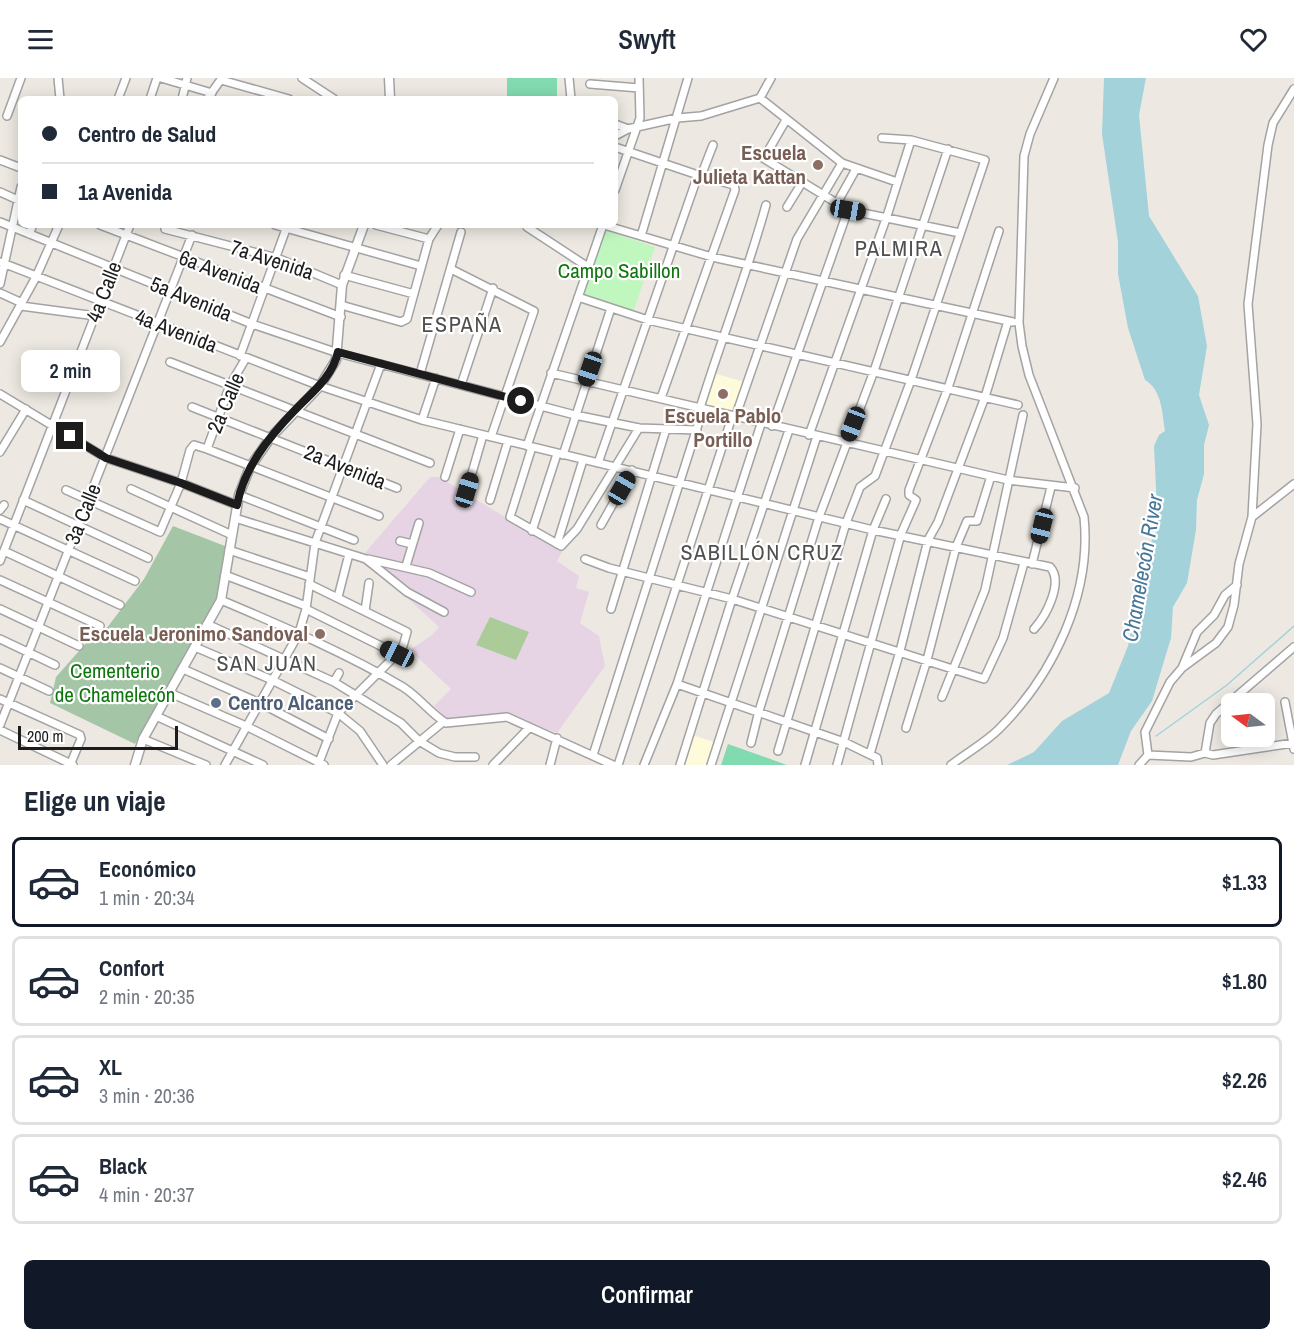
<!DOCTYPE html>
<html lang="es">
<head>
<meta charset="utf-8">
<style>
  body { margin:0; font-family:"Archivo Narrow",sans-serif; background:#f2f2f3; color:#1f2937; height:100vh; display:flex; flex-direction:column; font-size:22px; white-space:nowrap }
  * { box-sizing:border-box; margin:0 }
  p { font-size:20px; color:#747a83 }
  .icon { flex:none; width:33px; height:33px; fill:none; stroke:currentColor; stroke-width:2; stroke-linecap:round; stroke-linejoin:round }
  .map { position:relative; height:687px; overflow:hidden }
  .panel { display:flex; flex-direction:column; background:#fff; flex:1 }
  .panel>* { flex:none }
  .guide { position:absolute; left:18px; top:18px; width:600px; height:132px; border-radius:9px; box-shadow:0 3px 15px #0003; display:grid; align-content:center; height:132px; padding:0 24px; background:#fff }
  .needle { width:39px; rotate:285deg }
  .tools { position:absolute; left:1221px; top:615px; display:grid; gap:12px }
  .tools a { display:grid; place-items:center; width:54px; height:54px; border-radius:9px; background:#fff; box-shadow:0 3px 15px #0003; font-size:30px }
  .scale { position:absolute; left:18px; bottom:15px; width:160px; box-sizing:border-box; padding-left:6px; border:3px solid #1c1c1c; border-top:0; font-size:16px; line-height:21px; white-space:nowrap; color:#1c1c1c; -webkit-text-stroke:4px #fff; paint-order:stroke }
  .end { position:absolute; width:27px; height:27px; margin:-14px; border:8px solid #1c1c1c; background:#fff; box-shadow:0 0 0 3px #fff }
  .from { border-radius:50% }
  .bubble { position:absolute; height:42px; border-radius:9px; background:#fff; box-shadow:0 3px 15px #0003; font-size:20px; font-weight:600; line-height:42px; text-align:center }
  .car { position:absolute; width:18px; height:36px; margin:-18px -9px; border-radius:8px; box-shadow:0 0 4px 2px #0007; background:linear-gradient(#222 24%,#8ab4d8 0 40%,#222 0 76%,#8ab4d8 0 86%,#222 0) }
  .guide b { display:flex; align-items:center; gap:21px; height:57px; font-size:22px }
  .guide b+b { border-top:2px solid #e0e1e3 }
  .guide i { width:15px; height:15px; background:#1f2937 }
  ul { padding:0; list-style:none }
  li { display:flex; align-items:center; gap:18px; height:90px; margin:0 12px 9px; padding:0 12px; border:3px solid #e0e1e3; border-radius:9px }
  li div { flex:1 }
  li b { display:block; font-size:22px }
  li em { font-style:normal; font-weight:600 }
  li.active { border-color:#111827 }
  li>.icon { width:54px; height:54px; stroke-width:1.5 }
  h2 { padding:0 24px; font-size:27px; line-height:72px }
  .action { display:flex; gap:12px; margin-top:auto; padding:12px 24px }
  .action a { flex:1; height:69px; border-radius:9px; background:#111827; color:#fff; font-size:24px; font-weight:600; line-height:69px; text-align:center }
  header { display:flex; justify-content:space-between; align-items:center; height:78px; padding:0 24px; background:#fff; font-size:27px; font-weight:600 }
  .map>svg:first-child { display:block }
  .industrial { fill:#e6d4e4 }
  .education { fill:#fefbdb }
  .forest { fill:#abcb98 }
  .cemetery { fill:#a4c5a6 }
  .park { fill:#bff7bf }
  .pitch { fill:#82dab1 }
  .water { fill:#a3d2da }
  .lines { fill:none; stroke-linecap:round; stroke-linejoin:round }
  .stream { stroke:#a3d2da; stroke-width:1.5 }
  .minor-casing { stroke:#a3a3a3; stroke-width:10 }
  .tertiary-casing { stroke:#a3a3a3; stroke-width:11 }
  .minor { stroke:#fff; stroke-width:7 }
  .tertiary { stroke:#fff; stroke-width:8 }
  .route { stroke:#1c1c1c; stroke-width:8 }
  .education-dot { fill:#8d6e63; stroke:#fff; stroke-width:2 }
  .service-dot { fill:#5c6f8a; stroke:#fff; stroke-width:2 }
  .labels { text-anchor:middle; stroke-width:4.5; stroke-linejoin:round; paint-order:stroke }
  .education-label { font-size:21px; font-weight:bold; fill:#785e54; stroke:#fff; text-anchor:end }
  .street-label { font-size:21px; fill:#1c1c1c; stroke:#fff }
  .park-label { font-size:21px; fill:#0f760f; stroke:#fff }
  .service-label { font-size:21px; font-weight:bold; fill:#4e5e75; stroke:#fff; text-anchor:start }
  .neighbourhood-label { font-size:22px; letter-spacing:1.5px; fill:#4f4f4f; stroke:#fff }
  .water-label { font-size:22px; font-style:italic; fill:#467799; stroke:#fff }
</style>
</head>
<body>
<header><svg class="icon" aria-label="menu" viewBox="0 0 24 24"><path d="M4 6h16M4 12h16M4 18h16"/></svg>Swyft<svg class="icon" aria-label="heart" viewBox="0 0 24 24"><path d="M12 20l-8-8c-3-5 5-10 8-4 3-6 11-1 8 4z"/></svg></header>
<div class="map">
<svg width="1294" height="687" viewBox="0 0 1294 687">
  <rect width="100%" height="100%" fill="#ede9e2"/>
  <path class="industrial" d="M430 399H439L562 474 557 483 579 498 576 510 589 514 580 545 599 558 605 588 557 655 508 637 448 642 434 628 451 611 410 572 432 557 439 549 392 506 358 483Z"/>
  <path class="education" d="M713 295 744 304 734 336 703 327Z
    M692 657 714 664 707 687H682Z"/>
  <path class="forest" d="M490 539 529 554 516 582 476 567Z"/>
  <path class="cemetery" d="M173 448 225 468 217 520 135 666 50 625 56 599 94 556 100 559 144 501Z"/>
  <path class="park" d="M605 152 655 169 633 235 583 218Z"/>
  <path class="pitch" d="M507 0H557V21H507Z
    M728 666 787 687H721Z"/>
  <path class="water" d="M1104 0H1146L1139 37 1149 138 1198 218 1207 268 1199 317 1209 347 1204 367V396L1197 422 1196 452 1187 505 1173 529 1171 560 1152 623 1131 653 1118 687H1007L1034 674 1062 643 1109 615 1128 568 1144 491V476L1158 452 1154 368 1159 357 1165 353C1162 334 1162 312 1145 302L1128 250 1118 196V164L1102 56Z"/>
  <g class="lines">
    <path class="stream" d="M1156 658 1227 607 1294 548"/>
    <g class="minor-casing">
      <path id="minor" d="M58 0 60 21
        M161 0 212 15
        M302 0 334 21
        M569 0 571 21
        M221 2 289 21
        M590 6 639 10
        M760 20 842 85 897 104
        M118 21 126 0
        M150 21 157 0
        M182 21 187 0
        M207 21 222 0
        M7 38 21 0
        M615 46 628 51 677 40 701 38 760 20 771 0
        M615 58 628 51
        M615 69 698 97
        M750 72 848 132 960 155
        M764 80 786 42
        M0 82 21 90
        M615 112 640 40 639 0
        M0 114 18 122
        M837 125 856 91
        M787 129 803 103
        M0 144 252 246 338 275 575 337 639 350 697 352
        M100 147 341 239
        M275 147 421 188
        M376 147 429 161
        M604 147 712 179 1013 244
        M527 149 588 189
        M165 151 277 180 342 207
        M29 156 33 147
        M641 158 688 0
        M0 184 320 308 422 342 873 452 1050 489C1064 504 1046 538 1034 551
        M451 191 534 233 491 359
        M344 197 414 216
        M0 206 21 109
        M0 215 22 225
        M578 219 648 242 1018 327
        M341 227 401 244 407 241 429 161 438 147
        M21 228 96 238
        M0 264 36 199 59 147
        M240 278 286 151
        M170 284 430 385
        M551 295 1008 402 1075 410
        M420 296 461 154
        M461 307 493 210
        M0 316 106 380 181 405 237 427
        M661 320 735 112 734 107 701 98
        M192 329 397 410
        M700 330C721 262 747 196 766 127
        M735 340 797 161 842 85
        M422 342 436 300
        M772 348 848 132
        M809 357 887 138 911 62
        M527 368 603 147
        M532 369 510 439 561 468 577 451 639 350
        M207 371 379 438
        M0 374 26 331
        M563 377 611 230
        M598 385 698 97 701 98 713 67
        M445 399 460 351
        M131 411 232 457
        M66 412 160 454 181 405 190 372 194 367 207 371 230 307 246 280
        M467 412 483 357
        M239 417 354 462
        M23 422 148 480
        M490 422 508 363
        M0 432 4 427
        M1252 439 1257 346 1248 226 1268 67 1273 45 1294 11
        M235 440 366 481 407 514 444 534
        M0 441 135 503
        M601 447 632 392
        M532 453 557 376
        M400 463 412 466
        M557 466 583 382
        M229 472 310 499
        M4 473 120 527
        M368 481 429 495 471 514
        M585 481 609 490 732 521 984 601 1003 560 1024 485
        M0 483 130 147
        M1032 486 1051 409
        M406 488 419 445
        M225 497 306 528
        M0 502 100 548
        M309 506 407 554 403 568 397 576 338 635 318 687
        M338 519 349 476
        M221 522C282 548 346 575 403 609 419 619 430 635 446 645L507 639 613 687
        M0 531 79 568
        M306 531 397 576
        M611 531 666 351
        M365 533 369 505
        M207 546 334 604 401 645 419 663 439 675 455 679H475
        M0 561 55 587
        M195 569 272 602 338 635 360 653 383 687
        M0 590 49 613
        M1182 590 1197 554 1214 537 1225 517 1237 507
        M183 591 260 625 329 661
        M334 604 339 595
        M677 606 844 664 877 680 878 687
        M170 615 246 648 324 687
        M942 619 985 512 1023 337
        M0 621 80 657 81 661 70 687
        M1285 624 1294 671
        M156 638 263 687
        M0 647 192 157
        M906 650 927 582 956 469 967 443H977L991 398
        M0 652 73 687
        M143 661 206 687
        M751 665 759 633 819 439 874 293 948 71
        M778 673 846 445 860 409 875 398 911 302 985 82 911 62 882 60
        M1205 675 1213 677 1293 665
        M870 676 900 573 928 462 938 444 985 319 1008 243
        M593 677 703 331
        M1148 677 1145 654 1170 604 1182 590 1216 565 1228 549 1234 527 1239 486 1252 439 1294 406
        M225 687 299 555 306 531 315 465 381 286
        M391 687 443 644
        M493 687 529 650
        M550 687 557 660
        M618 687 732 339
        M644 687 677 606 761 346
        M680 687 732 521 789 352
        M711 687 817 358
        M805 687 873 452 886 421
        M837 687 901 456 916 422 909 417V412L948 310 999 153
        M951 687C966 675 985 665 999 651 1053 597 1092 517 1084 439L1029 297 1022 268 1019 245 1024 78 1030 56 1054 0
        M1139 687 1148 677 1191 679 1205 675 1210 645 1216 636 1294 569"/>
    </g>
    <g class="tertiary-casing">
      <path id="tertiary" d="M389 0 390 21
        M135 687 143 661 221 522 239 417 250 389 271 359 320 308 336 282 342 207 364 147"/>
    </g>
    <use href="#minor" class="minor"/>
    <use href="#tertiary" class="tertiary"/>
  </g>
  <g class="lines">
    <path class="route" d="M70 358 106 380 181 405 237 427C244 390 268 360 294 333 311 315 332 300 338 274L521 323"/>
  </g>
  <g class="education-dot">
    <circle cx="818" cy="87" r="6"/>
    <circle cx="723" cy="316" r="6"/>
    <circle cx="320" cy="556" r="6"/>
  </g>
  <circle class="service-dot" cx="216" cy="625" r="6"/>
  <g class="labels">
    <g class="education-label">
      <text x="806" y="82">Escuela<tspan x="806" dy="24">Julieta Kattan</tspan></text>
      <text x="723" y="345" text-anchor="middle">Escuela Pablo<tspan x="723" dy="24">Portillo</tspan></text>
      <text x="308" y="563">Escuela Jeronimo Sandoval</text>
    </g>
    <g class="street-label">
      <text transform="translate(272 182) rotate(18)" y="7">7a Avenida</text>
      <text transform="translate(220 194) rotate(21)" y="7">6a Avenida</text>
      <text transform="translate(104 214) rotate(-69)" y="7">4a Calle</text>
      <text transform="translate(191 221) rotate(22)" y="7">5a Avenida</text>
      <text transform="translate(176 253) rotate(21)" y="7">4a Avenida</text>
      <text transform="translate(226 325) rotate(-67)" y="7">2a Calle</text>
      <text transform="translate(345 389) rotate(22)" y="7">2a Avenida</text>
      <text transform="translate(83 436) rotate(-68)" y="7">3a Calle</text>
    </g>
    <g class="park-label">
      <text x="619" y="200">Campo Sabillon</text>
      <text x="115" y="600">Cementerio<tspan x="115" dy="24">de Chamelecón</tspan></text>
    </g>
    <g class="service-label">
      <text x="228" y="632">Centro Alcance</text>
    </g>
    <g class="neighbourhood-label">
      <text x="899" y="178">PALMIRA</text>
      <text x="462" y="254">ESPAÑA</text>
      <text x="762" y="482">SABILLÓN CRUZ</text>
      <text x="267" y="593">SAN JUAN</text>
    </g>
    <g class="water-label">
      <text transform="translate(1142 490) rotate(-80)" y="8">Chamelecón River</text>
    </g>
  </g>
</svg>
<div class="tools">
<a><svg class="needle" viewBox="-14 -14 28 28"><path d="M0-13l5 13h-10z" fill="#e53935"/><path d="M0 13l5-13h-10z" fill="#747a83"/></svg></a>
</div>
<div class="scale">200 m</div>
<i class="end from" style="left:521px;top:323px"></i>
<i class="end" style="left:70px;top:358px"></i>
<div class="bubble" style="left:21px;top:272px;width:99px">2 min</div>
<i class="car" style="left:848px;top:132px;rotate:100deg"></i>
<i class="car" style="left:590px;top:291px;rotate:199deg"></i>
<i class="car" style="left:853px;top:346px;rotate:201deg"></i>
<i class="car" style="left:622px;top:410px;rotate:30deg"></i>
<i class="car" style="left:467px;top:412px;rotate:17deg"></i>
<i class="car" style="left:1042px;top:448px;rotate:194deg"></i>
<i class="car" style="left:397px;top:576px;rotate:296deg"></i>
<div class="guide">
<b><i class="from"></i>Centro de Salud</b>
<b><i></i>1a Avenida</b>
</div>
</div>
<section class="panel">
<h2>Elige un viaje</h2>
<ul>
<li class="active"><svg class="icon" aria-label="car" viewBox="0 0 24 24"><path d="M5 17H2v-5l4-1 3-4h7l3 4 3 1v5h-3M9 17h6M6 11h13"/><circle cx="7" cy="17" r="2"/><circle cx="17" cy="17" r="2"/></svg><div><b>Económico</b><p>1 min · 20:34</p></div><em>$1.33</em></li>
<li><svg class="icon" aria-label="car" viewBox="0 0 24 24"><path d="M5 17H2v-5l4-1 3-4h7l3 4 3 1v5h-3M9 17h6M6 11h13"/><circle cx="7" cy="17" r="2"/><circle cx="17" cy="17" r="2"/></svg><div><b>Confort</b><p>2 min · 20:35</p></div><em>$1.80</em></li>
<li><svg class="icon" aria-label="car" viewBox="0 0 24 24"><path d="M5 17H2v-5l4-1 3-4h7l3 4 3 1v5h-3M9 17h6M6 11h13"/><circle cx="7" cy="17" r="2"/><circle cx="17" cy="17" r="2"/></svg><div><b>XL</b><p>3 min · 20:36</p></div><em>$2.26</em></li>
<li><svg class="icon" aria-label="car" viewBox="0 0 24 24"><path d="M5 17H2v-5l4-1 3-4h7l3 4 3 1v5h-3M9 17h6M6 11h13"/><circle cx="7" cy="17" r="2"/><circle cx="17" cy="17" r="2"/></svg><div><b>Black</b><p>4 min · 20:37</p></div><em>$2.46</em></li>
</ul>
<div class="action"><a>Confirmar</a></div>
</section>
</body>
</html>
